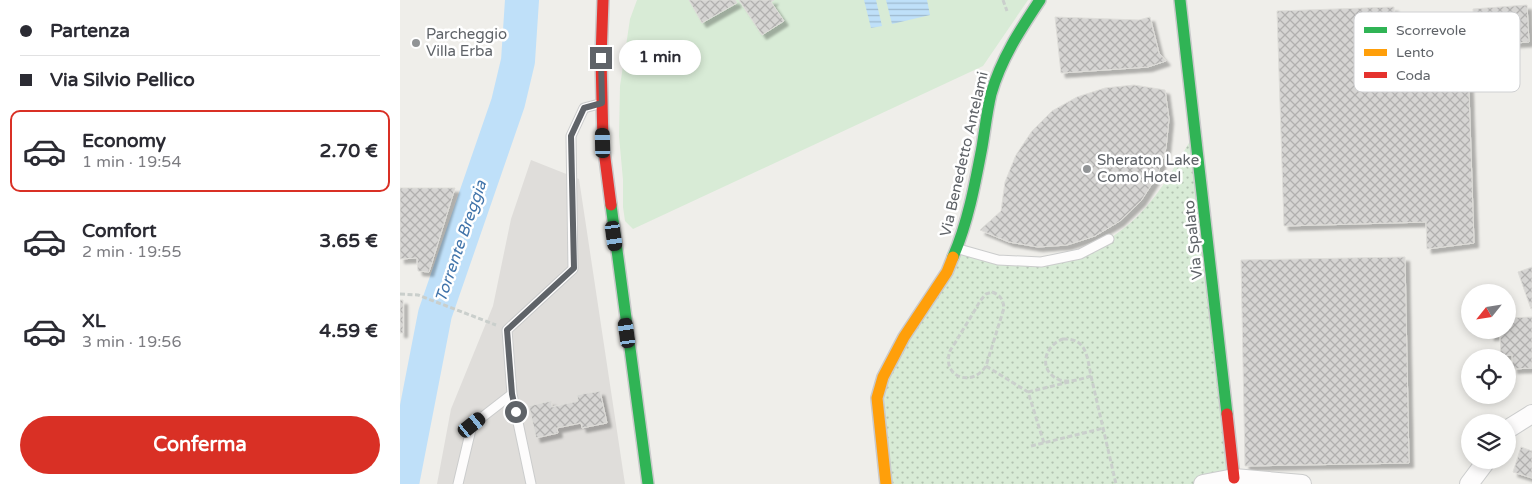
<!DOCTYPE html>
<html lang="it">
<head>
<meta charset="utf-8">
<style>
  body { margin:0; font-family:"Varela Round",sans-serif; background:#f7f7f7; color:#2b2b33; height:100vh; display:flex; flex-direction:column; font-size:19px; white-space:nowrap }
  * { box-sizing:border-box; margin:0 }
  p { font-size:16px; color:#7c7c81 }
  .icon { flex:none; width:28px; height:28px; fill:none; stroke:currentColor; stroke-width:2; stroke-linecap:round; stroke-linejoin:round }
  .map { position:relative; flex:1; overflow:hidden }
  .sheet { display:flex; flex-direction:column; background:#fff; width:400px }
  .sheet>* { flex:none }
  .guide { display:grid; align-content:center; height:110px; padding:0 20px; background:#fff }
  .needle { width:32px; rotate:240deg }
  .tools { position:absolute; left:1061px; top:284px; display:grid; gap:10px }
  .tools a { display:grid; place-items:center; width:55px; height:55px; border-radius:50%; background:#fff; box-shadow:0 2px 8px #0003; font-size:25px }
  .end { position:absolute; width:22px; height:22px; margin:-11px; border:6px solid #5f6368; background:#fff; box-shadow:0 0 0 2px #fff }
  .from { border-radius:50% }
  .bubble { position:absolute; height:35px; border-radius:18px; background:#fff; box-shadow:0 2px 8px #0003; font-size:16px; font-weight:700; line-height:35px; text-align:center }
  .car { position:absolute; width:15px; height:30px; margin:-15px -8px; border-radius:6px; box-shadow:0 0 4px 1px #0007; background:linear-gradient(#222 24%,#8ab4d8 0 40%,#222 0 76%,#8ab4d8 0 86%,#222 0) }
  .guide b { display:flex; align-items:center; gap:18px; height:48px; font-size:19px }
  .guide b+b { border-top:1px solid #e1e1e2 }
  .guide i { width:12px; height:12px; background:#2b2b33 }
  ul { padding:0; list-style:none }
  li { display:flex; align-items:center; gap:15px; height:82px; margin:0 10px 8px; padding:0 10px; border:2px solid transparent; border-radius:10px }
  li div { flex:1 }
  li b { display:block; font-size:19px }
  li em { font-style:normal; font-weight:700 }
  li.active { border-color:#d93025 }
  li>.icon { width:45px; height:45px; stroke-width:1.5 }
  .action { display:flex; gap:10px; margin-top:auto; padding:10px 20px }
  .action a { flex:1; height:58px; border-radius:30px; background:#d93025; color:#fff; font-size:20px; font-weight:700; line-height:58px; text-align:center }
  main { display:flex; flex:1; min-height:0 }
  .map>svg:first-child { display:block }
  .industrial { fill:#dfddda }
  .grass { fill:#d8ebd6 }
  .park { fill:url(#park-dots) }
  .water { fill:url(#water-rules) }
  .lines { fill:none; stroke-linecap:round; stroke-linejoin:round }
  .river { stroke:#bfe0f9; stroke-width:34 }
  .building { fill:url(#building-cross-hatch); stroke:#deddd9; filter:url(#shadow) }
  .lane-casing { stroke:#cbcccc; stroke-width:11 }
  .street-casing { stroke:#cbcccc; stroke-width:20 }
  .fast-casing { stroke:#cacacb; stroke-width:14 }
  .slow-casing { stroke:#cacacb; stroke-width:14 }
  .jam-casing { stroke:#cacacb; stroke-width:14 }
  .path { stroke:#cacfcc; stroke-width:3; stroke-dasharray:5 2.5; stroke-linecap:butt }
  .lane { stroke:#fdfcfc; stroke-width:9 }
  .street { stroke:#fdfcfc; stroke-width:18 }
  .fast { stroke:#30b455; stroke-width:11 }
  .slow { stroke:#ff9f0a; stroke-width:11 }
  .jam { stroke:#e5322d; stroke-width:11 }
  .route { stroke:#5f6368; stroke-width:6 }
  .poi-dot { fill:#919496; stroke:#fff; stroke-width:2 }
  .labels { text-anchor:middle; stroke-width:5; stroke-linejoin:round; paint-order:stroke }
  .poi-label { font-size:15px; fill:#5f6368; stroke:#fff; text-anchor:start }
  .street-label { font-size:15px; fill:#5f6368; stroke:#fff }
  .water-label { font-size:16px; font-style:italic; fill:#4174aa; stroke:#fff }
  .key { fill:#fff; stroke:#cfd0d2; stroke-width:1 }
  .key-label { font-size:14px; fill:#5f6368 }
</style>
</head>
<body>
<main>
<section class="sheet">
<div class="guide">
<b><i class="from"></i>Partenza</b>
<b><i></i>Via Silvio Pellico</b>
</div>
<ul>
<li class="active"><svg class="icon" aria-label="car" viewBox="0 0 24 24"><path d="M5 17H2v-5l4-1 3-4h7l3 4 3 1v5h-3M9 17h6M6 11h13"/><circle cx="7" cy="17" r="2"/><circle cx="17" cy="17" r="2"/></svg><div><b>Economy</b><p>1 min · 19:54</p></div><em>2.70 €</em></li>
<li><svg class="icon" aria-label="car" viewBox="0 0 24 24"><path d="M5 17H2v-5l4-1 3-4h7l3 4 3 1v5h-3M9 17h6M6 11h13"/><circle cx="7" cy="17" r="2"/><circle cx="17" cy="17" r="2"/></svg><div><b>Comfort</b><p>2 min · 19:55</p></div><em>3.65 €</em></li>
<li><svg class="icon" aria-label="car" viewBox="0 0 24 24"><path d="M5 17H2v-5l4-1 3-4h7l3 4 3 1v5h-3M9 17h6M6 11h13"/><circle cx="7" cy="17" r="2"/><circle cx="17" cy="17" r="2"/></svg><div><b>XL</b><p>3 min · 19:56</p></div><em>4.59 €</em></li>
</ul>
<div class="action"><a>Conferma</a></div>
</section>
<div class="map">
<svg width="1132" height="484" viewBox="0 0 1132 484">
  <defs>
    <pattern id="park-dots" width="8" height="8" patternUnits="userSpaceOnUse" patternTransform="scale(1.25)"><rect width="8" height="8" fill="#d8ebd6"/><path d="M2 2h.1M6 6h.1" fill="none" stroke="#b2c2b1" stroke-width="1.8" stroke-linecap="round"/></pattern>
    <pattern id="water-rules" width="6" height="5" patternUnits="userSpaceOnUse" patternTransform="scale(1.25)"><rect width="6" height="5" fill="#bfe0f9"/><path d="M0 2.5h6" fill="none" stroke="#9eb9cd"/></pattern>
    <pattern id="building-cross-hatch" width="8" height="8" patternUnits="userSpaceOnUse" patternTransform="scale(1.25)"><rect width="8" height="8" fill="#d6d5d3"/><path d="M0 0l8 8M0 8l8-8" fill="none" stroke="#b1b0af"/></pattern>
    <filter id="shadow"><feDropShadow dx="4.5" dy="4.5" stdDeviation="1" flood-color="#0004"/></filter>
  </defs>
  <rect width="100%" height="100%" fill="#efeeea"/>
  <path class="industrial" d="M131 160 179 179 225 484H37L51 409 93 306 111 219Z"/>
  <path class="grass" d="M237 0H628L583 66 233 229 225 221 223 207V180L219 136 220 86 230 19Z"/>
  <path class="park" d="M796 131 834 478 803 484H486L483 377 557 248C570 252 584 257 597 259 650 269 700 253 738 216 762 192 779 159 796 131Z"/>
  <path class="water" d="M464 0H476L482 26 471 28Z
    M486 0H527L530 15 492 24Z"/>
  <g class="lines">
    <path class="river" d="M2 484 35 314 108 103 118 61 122 0"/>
  </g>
  <path class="building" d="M289 0H335L337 3 302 23Z
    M339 0H374L371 2 384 21 362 35Z
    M1127 5 1129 42 1075 46 1073 9Z
    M994 7 995 63 1068 61 1074 243 1027 249 1026 222 884 226 877 11Z
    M655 17 739 20 750 17 759 53 766 61 748 67 661 73Z
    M734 85 765 90 769 119 766 148 757 176 741 201 720 221 695 236 667 245 638 247 609 242 580 230 601 211 605 182 616 155 632 131 652 111 677 97 705 88Z
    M0 188H55L29 272 18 271 17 258 0 259Z
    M1005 257 1009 463 845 466 841 260Z
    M1132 267V308L1131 309 1118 272Z
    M0 300H3V333H0Z
    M1132 317V368L1113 369 1112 355 1101 356 1100 335 1090 336 1089 330H1108V318Z
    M200 391 207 423 182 428 181 423 157 428 158 433 136 438 129 406 151 401 152 407 178 401 177 395Z
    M1121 447 1132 451V478L1113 472Z"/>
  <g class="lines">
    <g class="lane-casing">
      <path id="lane" d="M559 249 598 260 641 262 680 254 709 239
        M112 394 131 484
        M58 484 72 425 112 394 107 330 173 269 171 136 184 108 199 104"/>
    </g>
    <g class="street-casing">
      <path id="street" d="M1108 429 1132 414
        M803 484 834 478 902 484
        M1069 484 1087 460"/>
    </g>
    <g class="fast-casing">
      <path id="fast" d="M780 0 827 414
        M211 205 248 484
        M553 257C568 222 575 184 582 147 585 129 587 111 591 94 601 59 620 30 640 0"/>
    </g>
    <g class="slow-casing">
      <path id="slow" d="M486 484 477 398 483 377 504 337 547 272 553 257"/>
    </g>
    <g class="jam-casing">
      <path id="jam" d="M203 0 201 58 203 143 211 205
        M827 414 834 478"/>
    </g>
    <path class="path" d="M603 0 607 11
      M592 292C601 295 603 300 604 308L586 366C572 388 541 377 550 351 552 347 556 342 558 338 565 326 573 314 580 301L586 294Z
      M0 294 18 295 96 325
      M663 339C687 338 687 357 691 376 681 379 669 383 660 380 638 372 643 346 663 339Z
      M586 366 628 392 644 443
      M691 376 716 484
      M628 392 669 382
      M631 446 704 428"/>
    <use href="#lane" class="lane"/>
    <use href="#street" class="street"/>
    <use href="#fast" class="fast"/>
    <use href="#slow" class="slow"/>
    <use href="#jam" class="jam"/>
  </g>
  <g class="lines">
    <path class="route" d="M116 412 112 394 107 330 174 268 171 136 184 108 202 103 201 58"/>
  </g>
  <g class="poi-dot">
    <circle cx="16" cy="43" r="5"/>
    <circle cx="687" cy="169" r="5"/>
  </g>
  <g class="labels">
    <g class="poi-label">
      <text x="26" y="39">Parcheggio<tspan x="26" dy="17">Villa Erba</tspan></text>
      <text x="697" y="165">Sheraton Lake<tspan x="697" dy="17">Como Hotel</tspan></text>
    </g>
    <g class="street-label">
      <text transform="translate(564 154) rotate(-77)" y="5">Via Benedetto Antelami</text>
      <text transform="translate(793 240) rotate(-96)" y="5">Via Spalato</text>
    </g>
    <g class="water-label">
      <text transform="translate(60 241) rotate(-71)" y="6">Torrente Breggia</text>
    </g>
  </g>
  <rect x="954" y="12" width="166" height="80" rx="8" class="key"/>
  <rect x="964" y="27" width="23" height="6" fill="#30b455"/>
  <rect x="964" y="49" width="23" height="7" fill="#ff9f0a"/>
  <rect x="964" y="72" width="23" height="6" fill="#e5322d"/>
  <g class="key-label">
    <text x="996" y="35">Scorrevole</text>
    <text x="996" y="57">Lento</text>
    <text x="996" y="80">Coda</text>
  </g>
</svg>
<div class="tools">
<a><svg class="needle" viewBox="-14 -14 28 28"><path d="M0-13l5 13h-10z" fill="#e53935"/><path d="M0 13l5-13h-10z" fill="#7c7c81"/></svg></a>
<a><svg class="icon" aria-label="locate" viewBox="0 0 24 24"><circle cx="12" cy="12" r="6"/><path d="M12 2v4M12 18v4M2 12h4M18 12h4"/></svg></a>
<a><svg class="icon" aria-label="layers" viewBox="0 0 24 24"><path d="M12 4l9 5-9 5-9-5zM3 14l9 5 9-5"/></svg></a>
</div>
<i class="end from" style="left:116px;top:412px"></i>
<i class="end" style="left:201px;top:58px"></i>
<div class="bubble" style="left:219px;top:40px;width:82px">1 min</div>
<i class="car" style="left:203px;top:143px;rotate:359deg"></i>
<i class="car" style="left:214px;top:236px;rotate:172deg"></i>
<i class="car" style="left:227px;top:333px;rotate:352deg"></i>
<i class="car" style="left:72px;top:425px;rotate:51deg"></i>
</div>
</main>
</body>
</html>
